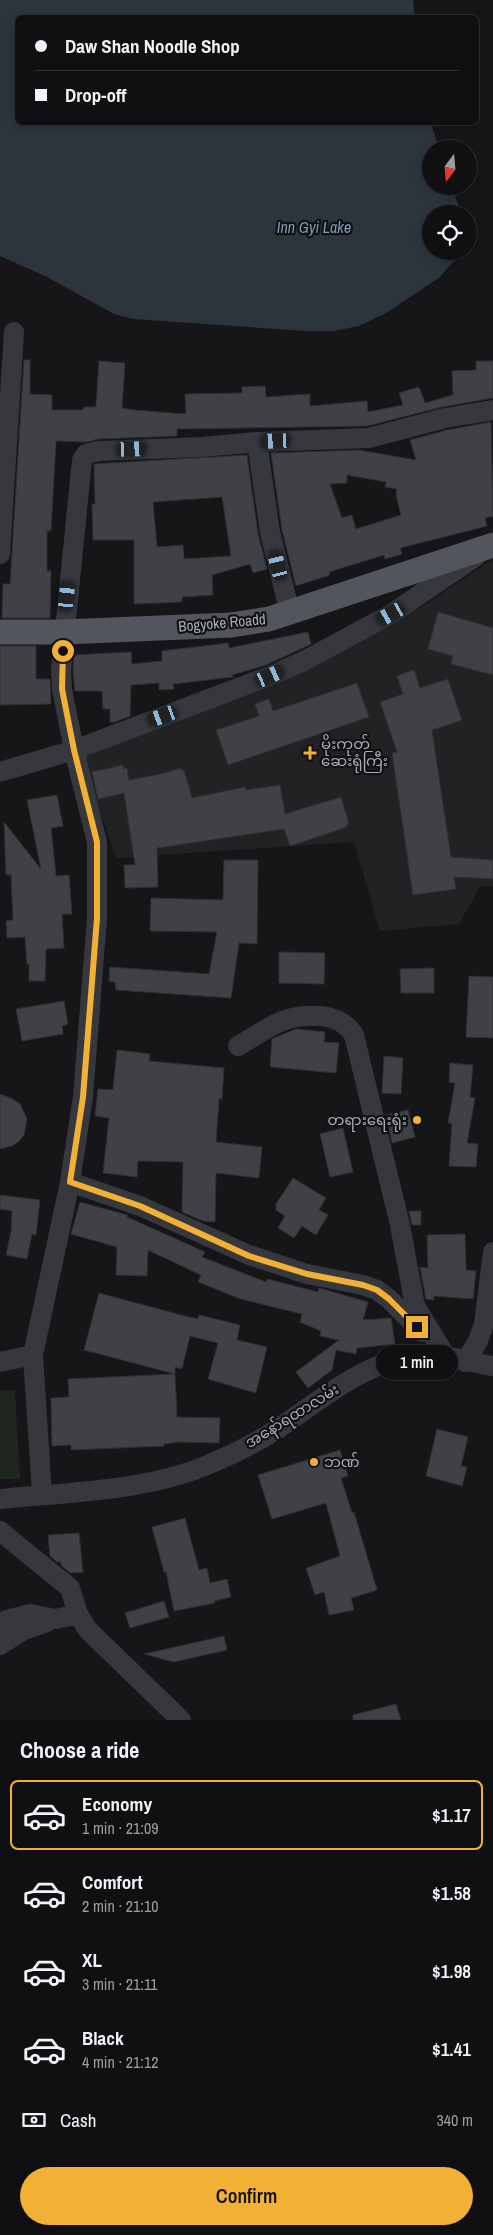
<!DOCTYPE html>
<html lang="en">
<head>
<meta charset="utf-8">
<style>
  body { margin:0; font-family:"Archivo Narrow","Noto Sans Myanmar",sans-serif; background:#1e1e20; color:#f1f3f6; height:100vh; display:flex; flex-direction:column; font-size:19px; white-space:nowrap }
  * { box-sizing:border-box; margin:0 }
  p { font-size:16px; color:#9c9d9f }
  .icon { flex:none; width:28px; height:28px; fill:none; stroke:currentColor; stroke-width:2; stroke-linecap:round; stroke-linejoin:round }
  .map { position:relative; height:1720px; overflow:hidden }
  .sheet { display:flex; flex-direction:column; background:#101012; flex:1 }
  .sheet>* { flex:none }
  .top-card { position:absolute; left:15px; top:15px; width:464px; height:110px; border-radius:8px; box-shadow:0 2px 8px #0003,0 0 0 1px #303032; display:grid; align-content:center; height:110px; padding:0 20px; background:#101012 }
  .needle { width:32px; rotate:196deg }
  .fabs { position:absolute; left:422px; top:140px; display:grid; gap:10px }
  .fabs a { display:grid; place-items:center; width:55px; height:55px; border-radius:50%; background:#101012; box-shadow:0 2px 8px #0003,0 0 0 1px #303032; font-size:25px }
  .end { position:absolute; width:22px; height:22px; margin:-11px; border:6px solid #f2b134; background:#111; box-shadow:0 0 0 2px #111 }
  .from { border-radius:50% }
  .bubble { position:absolute; height:35px; border-radius:18px; background:#101012; box-shadow:0 2px 8px #0003,0 0 0 1px #303032; font-size:16px; font-weight:600; line-height:35px; text-align:center }
  .car { position:absolute; width:15px; height:30px; margin:-15px -8px; border-radius:6px; box-shadow:0 0 4px 1px #0007; background:linear-gradient(#222 24%,#8ab4d8 0 40%,#222 0 76%,#8ab4d8 0 86%,#222 0) }
  .top-card b { display:flex; align-items:center; gap:18px; height:48px; font-size:19px }
  .top-card b+b { border-top:1px solid #303032 }
  .top-card i { width:12px; height:12px; background:#f1f3f6 }
  ul { padding:0; list-style:none }
  li { display:flex; align-items:center; gap:15px; height:70px; margin:0 10px 8px; padding:0 10px; border:2px solid transparent; border-radius:8px }
  li div { flex:1 }
  li b { display:block; font-size:19px }
  li em { font-style:normal; font-weight:600 }
  li.selected { border-color:#f2b134 }
  li>.icon { width:45px; height:45px; stroke-width:1.5 }
  h2 { padding:0 20px; font-size:22px; line-height:60px }
  .pay { display:flex; align-items:center; gap:12px; height:55px; padding:0 20px; font-size:19px }
  .pay p { margin-inline-start:auto }
  .cta { display:flex; gap:10px; margin-top:auto; padding:10px 20px }
  .cta a { flex:1; height:58px; border-radius:30px; background:#f2b134; color:#111; font-size:20px; font-weight:600; line-height:58px; text-align:center }
  .map>svg:first-child { display:block }
  .built { fill:#222225 }
  .green { fill:#1e261f }
  .water { fill:#2c353c }
  .building { fill:#404145; stroke:#303034; fill-rule:evenodd }
  .lines { fill:none; stroke-linecap:round; stroke-linejoin:round }
  .minor { stroke:#37383d; stroke-width:20 }
  .major { stroke:#53555c; stroke-width:25 }
  .route { stroke:#f2b134; stroke-width:6 }
  .poi-dot { fill:#f2b134; stroke:#111113; stroke-width:2 }
  .labels { text-anchor:middle; stroke-width:4.5; stroke-linejoin:round; paint-order:stroke }
  .street-label { font-size:15px; fill:#a8adb8; stroke:#111113 }
  .poi-label { font-size:15px; fill:#a8adb8; stroke:#111113; text-anchor:start }
  .water-label { font-size:16px; font-style:italic; fill:#7f9bb3; stroke:#111113 }
</style>
</head>
<body>
<div class="map">
<svg width="493" height="1720" viewBox="0 0 493 1720">
  <rect width="100%" height="100%" fill="#161618"/>
  <path class="built" d="M493 559V886L480 887 459 924 380 931 354 842 116 858 80 752 258 692 423 606Z"/>
  <path class="green" d="M15 1390 20 1479H0V1391Z"/>
  <path class="water" d="M0 0H413L415 17 18 18V122L431 123 439 149H431V186H451L462 214H431V251H461L459 255 440 277 386 313 359 326 333 331H306L133 319 114 314 45 276 0 256Z"/>
  <path class="building" d="M24 360H30V394L52 395V410H83L84 407H96L99 361 125 363 122 408 134 410 186 414 185 394 242 393V387L265 386 266 397 310 394V406L367 401 368 412 403 405 399 393 419 387 425 403 453 395 452 371 476 370V361H493V398L442 407 367 426 177 429V436L98 439 87 442 56 441 51 531H47V571H51L50 618H2L3 584H10Z
    M491 422 493 516 485 518 487 526 400 548 402 554 385 559 384 555 329 572 330 575 296 586 282 530 271 453 359 450 416 460 410 440 447 430ZM347 475 386 482 385 487 397 489 396 495 401 515 356 529 352 515 342 518 330 484 347 483Z
    M247 455 258 534 267 569 253 573 250 564 212 575 213 595 182 597V602L134 604V540H93L92 504H95L94 464ZM222 497 231 556 184 559 183 545 157 547 153 502Z
    M438 612 493 628V675L451 664 453 656 428 649Z
    M308 632 311 644 266 665 232 675 233 677 173 684 174 689 159 690V683L131 685 130 716 115 722H110V709H103L102 691H75L73 670 74 655 131 652 132 664 162 661V651L228 643 229 648Z
    M0 646H36V679H50L51 704 0 705Z
    M414 670 420 688 448 679 462 720 432 730 451 857 493 860V879L454 877 456 889 413 895 392 753 397 752 380 702 403 694 397 676Z
    M357 683 369 717 228 765 216 730 259 716 255 704 269 699 273 711Z
    M123 765 124 769 127 768 129 780 165 773 181 768V770H184L192 798 245 787 246 790 280 785 285 814 341 797 349 824 346 825 347 827 290 846 284 829 157 848 158 887 125 888 124 865H135L124 793 98 799 92 772Z
    M57 795 63 826 51 828 56 876 69 875 72 914H62L64 948 46 949 45 981H29V964H27L25 937 7 938 6 921 13 920 11 875H6L4 822 41 869 27 800Z
    M224 860H258L257 944 239 943 231 998 116 990 115 982 109 981 110 967 209 974 217 932 150 931 151 898 223 900Z
    M279 952 325 953 324 984 279 983Z
    M434 968V993H401L400 969Z
    M469 976 493 977V1038L466 1037Z
    M64 1001 68 1024 62 1026 63 1034 22 1041 16 1009Z
    M296 1029 325 1032 324 1042 339 1043 336 1073 270 1067 272 1039Z
    M117 1050 150 1054 149 1061 224 1068 222 1099H219L216 1142 262 1147 259 1178 216 1173 215 1222 203 1221 182 1212 183 1162 138 1161 137 1177 103 1173 109 1118 95 1116 98 1089 113 1090Z
    M384 1056 403 1058 401 1094 382 1093Z
    M450 1063 473 1065 470 1097 475 1098 467 1143 478 1144 476 1167 449 1166 452 1124 448 1123 455 1083 449 1082Z
    M0 1094 13 1099 20 1104 27 1119 24 1135 19 1141 12 1146 0 1149Z
    M408 1110 415 1137 392 1143 386 1115Z
    M343 1128 353 1172 330 1177 320 1134Z
    M293 1178 326 1198 319 1210 328 1215 316 1235 302 1226 294 1238 278 1228 285 1216 276 1210V1204Z
    M0 1195 40 1200 36 1235 32 1234 27 1259 6 1255 11 1232 12 1211 0 1209Z
    M80 1202 127 1215V1217L205 1252 202 1257 266 1282 267 1279 318 1292 319 1288 368 1302 363 1320 391 1318 395 1344 357 1348 356 1354 336 1350 332 1370 308 1388 296 1372 339 1340 320 1336 321 1331 300 1322 302 1314 241 1299 198 1282 201 1275 148 1250 147 1276 116 1275 117 1247 71 1234Z
    M409 1211H421V1225H412Z
    M465 1234 466 1270 476 1271 473 1299 434 1296V1300L426 1299 420 1267 428 1268 427 1235Z
    M99 1293 185 1316 198 1319 199 1315 240 1325 237 1340 267 1347 256 1393 208 1379 218 1343 190 1336 182 1369 175 1367V1374L84 1350Z
    M175 1374 177 1417 220 1418 219 1443 178 1442 164 1444V1446L71 1450V1445L52 1446 51 1398 69 1397 68 1379Z
    M437 1429 468 1437 461 1466 467 1467 462 1486 426 1476Z
    M340 1450 348 1476 341 1478 352 1513 354 1512 377 1590 351 1598 354 1610 329 1615 324 1592 315 1595 306 1568 340 1556 326 1503 272 1519 258 1475Z
    M185 1518 199 1570 207 1568 210 1583 227 1579 231 1597 214 1601 215 1603 174 1611 166 1572H164L152 1527Z
    M79 1533 83 1572 70 1573 61 1565V1562H57L50 1556 48 1535Z
    M164 1601 169 1617 130 1628 125 1613Z
    M224 1636 227 1650 173 1662 144 1654Z
    M396 1704 401 1720H353V1715Z"/>
  <g class="lines">
    <path class="minor" d="M257 442 270 532 290 613
      M0 554 14 332
      M0 772 74 750 270 676 304 661 391 614 475 557
      M238 1046C269 1028 284 1013 321 1016 336 1018 346 1023 354 1035L400 1225 415 1306 445 1355
      M70 1182 140 1206 249 1255 307 1274 363 1285 377 1290 389 1299 422 1332
      M0 1362 33 1355
      M465 1362 478 1341 484 1324 493 1252
      M42 1494 33 1355 70 1182 83 1097 97 918V842L74 750 62 689 61 670 82 460 86 454 98 451 202 447 257 442 369 438 445 418 493 410
      M0 1499C68 1492 150 1491 212 1463 234 1454 259 1441 279 1428 325 1397 368 1358 426 1355 449 1354 471 1363 493 1366
      M0 1531 70 1588 78 1614 88 1630 181 1720
      M0 1624 7 1620 30 1614 56 1619 78 1614
      M0 1645 24 1630 47 1622"/>
    <path class="major" d="M0 632H64L231 625 269 619 493 545"/>
  </g>
  <g class="lines">
    <path class="route" d="M63 651 62 689 74 750 97 842V918L83 1097 70 1182 140 1206 249 1256 307 1274 363 1285 377 1290 389 1299 417 1327"/>
  </g>
  <g class="poi-dot">
    <path d="M307.5 745.5h5v5h5v5h-5v5h-5v-5h-5v-5h5z"/>
    <circle cx="417" cy="1120" r="5"/>
    <circle cx="314" cy="1462" r="5"/>
  </g>
  <g class="labels">
    <g class="street-label">
      <text transform="translate(222 623) rotate(-5)" y="5">Bogyoke Roadd</text>
      <text transform="translate(292 1416) rotate(-32)" y="5">အ‌နော်‌ရထာလမ်း</text>
    </g>
    <g class="poi-label">
      <text x="321" y="749">မိုးကုတ်‌<tspan x="321" dy="17">‌ဆေးရုံကြီး</tspan></text>
      <text x="407" y="1125" text-anchor="end">တရားရေးရုံး</text>
      <text x="324" y="1467">ဘဏ်</text>
    </g>
    <g class="water-label">
      <text x="314" y="233">Inn Gyi Lake</text>
    </g>
  </g>
</svg>
<div class="fabs">
<a><svg class="needle" viewBox="-14 -14 28 28"><path d="M0-13l5 13h-10z" fill="#e53935"/><path d="M0 13l5-13h-10z" fill="#9c9d9f"/></svg></a>
<a><svg class="icon" aria-label="locate" viewBox="0 0 24 24"><circle cx="12" cy="12" r="6"/><path d="M12 2v4M12 18v4M2 12h4M18 12h4"/></svg></a>
</div>
<i class="end from" style="left:63px;top:651px"></i>
<i class="end" style="left:417px;top:1327px"></i>
<div class="bubble" style="left:376px;top:1345px;width:82px">1 min</div>
<i class="car" style="left:276px;top:441px;rotate:268deg"></i>
<i class="car" style="left:132px;top:449px;rotate:88deg"></i>
<i class="car" style="left:278px;top:565px;rotate:346deg"></i>
<i class="car" style="left:67px;top:596px;rotate:6deg"></i>
<i class="car" style="left:391px;top:614px;rotate:241deg"></i>
<i class="car" style="left:270px;top:676px;rotate:66deg"></i>
<i class="car" style="left:163px;top:716px;rotate:250deg"></i>
<div class="top-card">
<b><i class="from"></i>Daw Shan Noodle Shop</b>
<b><i></i>Drop-off</b>
</div>
</div>
<section class="sheet">
<h2>Choose a ride</h2>
<ul>
<li class="selected"><svg class="icon" aria-label="car" viewBox="0 0 24 24"><path d="M5 17H2v-5l4-1 3-4h7l3 4 3 1v5h-3M9 17h6M6 11h13"/><circle cx="7" cy="17" r="2"/><circle cx="17" cy="17" r="2"/></svg><div><b>Economy</b><p>1 min · 21:09</p></div><em>$1.17</em></li>
<li><svg class="icon" aria-label="car" viewBox="0 0 24 24"><path d="M5 17H2v-5l4-1 3-4h7l3 4 3 1v5h-3M9 17h6M6 11h13"/><circle cx="7" cy="17" r="2"/><circle cx="17" cy="17" r="2"/></svg><div><b>Comfort</b><p>2 min · 21:10</p></div><em>$1.58</em></li>
<li><svg class="icon" aria-label="car" viewBox="0 0 24 24"><path d="M5 17H2v-5l4-1 3-4h7l3 4 3 1v5h-3M9 17h6M6 11h13"/><circle cx="7" cy="17" r="2"/><circle cx="17" cy="17" r="2"/></svg><div><b>XL</b><p>3 min · 21:11</p></div><em>$1.98</em></li>
<li><svg class="icon" aria-label="car" viewBox="0 0 24 24"><path d="M5 17H2v-5l4-1 3-4h7l3 4 3 1v5h-3M9 17h6M6 11h13"/><circle cx="7" cy="17" r="2"/><circle cx="17" cy="17" r="2"/></svg><div><b>Black</b><p>4 min · 21:12</p></div><em>$1.41</em></li>
</ul>
<div class="pay"><svg class="icon" aria-label="cash" viewBox="0 0 24 24"><path d="M3 7h18v10H3z"/><circle cx="12" cy="12" r="2"/></svg>Cash<p>340 m</p></div>
<div class="cta"><a>Confirm</a></div>
</section>
</body>
</html>
